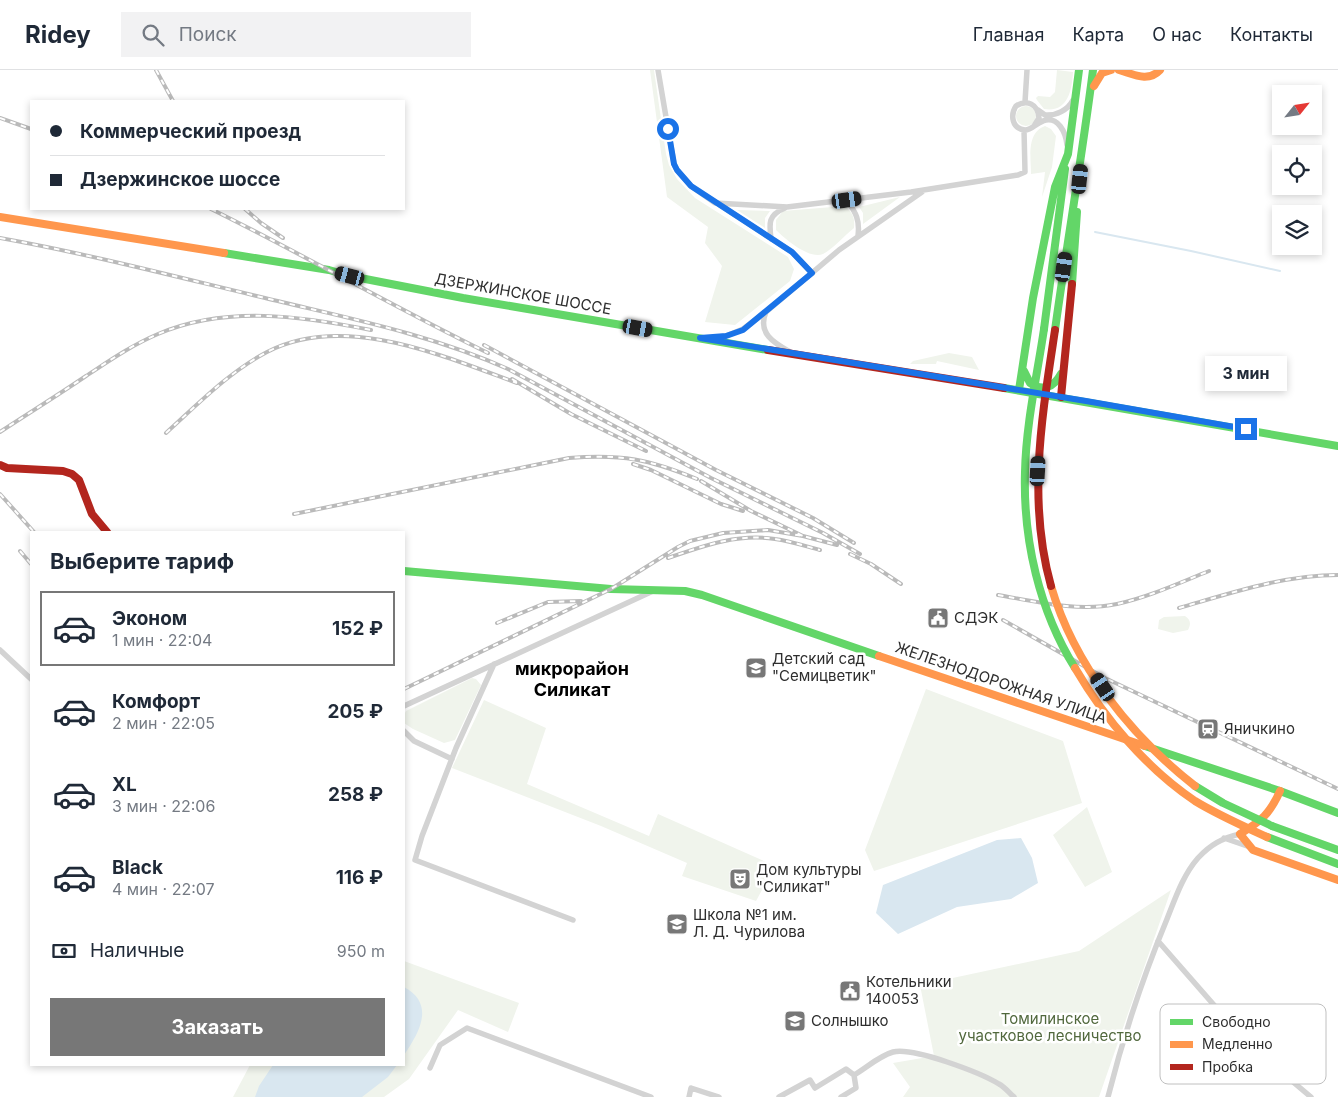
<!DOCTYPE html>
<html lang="ru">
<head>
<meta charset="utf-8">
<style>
  body { margin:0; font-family:Inter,sans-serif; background:#f2f2f3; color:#1f2937; height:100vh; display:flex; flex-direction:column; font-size:19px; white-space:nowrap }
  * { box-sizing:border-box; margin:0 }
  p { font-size:16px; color:#747a83 }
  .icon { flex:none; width:28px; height:28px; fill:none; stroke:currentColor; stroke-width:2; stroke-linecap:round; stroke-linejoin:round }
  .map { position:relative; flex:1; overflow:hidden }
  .side { position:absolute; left:30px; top:461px; width:375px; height:535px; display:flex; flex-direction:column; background:#fff; border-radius:0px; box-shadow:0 2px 8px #0003 }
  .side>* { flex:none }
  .guide { position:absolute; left:30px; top:30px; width:375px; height:110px; border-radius:0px; box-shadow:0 2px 8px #0003; display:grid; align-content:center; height:110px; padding:0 20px; background:#fff }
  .needle { width:32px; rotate:60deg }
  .controls { position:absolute; left:1272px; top:15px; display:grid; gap:10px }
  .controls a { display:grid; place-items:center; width:50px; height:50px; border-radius:0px; background:#fff; box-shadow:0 2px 8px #0003; font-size:25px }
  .end { position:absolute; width:22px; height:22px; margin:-11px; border:6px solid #1a73e8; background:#fff; box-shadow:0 0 0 2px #fff }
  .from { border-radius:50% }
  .bubble { position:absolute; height:35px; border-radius:0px; background:#fff; box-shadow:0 2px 8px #0003; font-size:16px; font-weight:700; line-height:35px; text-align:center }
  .car { position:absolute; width:15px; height:30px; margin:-15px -8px; border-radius:6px; box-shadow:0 0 4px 1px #0007; background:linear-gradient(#222 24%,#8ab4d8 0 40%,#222 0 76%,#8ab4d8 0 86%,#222 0) }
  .guide b { display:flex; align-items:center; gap:18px; height:48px; font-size:19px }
  .guide b+b { border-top:1px solid #e0e1e3 }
  .guide i { width:12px; height:12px; background:#1f2937 }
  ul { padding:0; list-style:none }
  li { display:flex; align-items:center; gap:15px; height:75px; margin:0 10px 8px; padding:0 10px; border:2px solid transparent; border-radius:0px }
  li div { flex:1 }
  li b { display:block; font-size:19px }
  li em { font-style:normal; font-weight:700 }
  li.active { border-color:#777 }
  li>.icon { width:45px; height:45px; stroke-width:1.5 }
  h2 { padding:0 20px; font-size:22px; line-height:60px }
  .pay { display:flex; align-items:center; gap:12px; height:55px; padding:0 20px; font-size:19px }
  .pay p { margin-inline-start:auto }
  .cta { display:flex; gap:10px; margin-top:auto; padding:10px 20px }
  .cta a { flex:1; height:58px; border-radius:0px; background:#777; color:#fff; font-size:20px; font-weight:700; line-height:58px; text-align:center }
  header { display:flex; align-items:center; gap:30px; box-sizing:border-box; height:70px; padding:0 25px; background:#fff; border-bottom:1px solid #e0e1e3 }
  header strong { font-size:24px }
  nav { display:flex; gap:28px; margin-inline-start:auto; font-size:18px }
  .search { width:350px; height:45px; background:#f2f2f3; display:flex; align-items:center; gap:12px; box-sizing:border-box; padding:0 18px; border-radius:0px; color:#747a83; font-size:19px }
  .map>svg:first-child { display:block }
  .green { fill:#f0f4ec }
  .water { fill:#d9e7f0 }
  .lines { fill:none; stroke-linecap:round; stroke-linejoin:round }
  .stream { stroke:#d9e7f0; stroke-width:2 }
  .street { stroke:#d3d3d3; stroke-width:5.5 }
  .fast { stroke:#63d668; stroke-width:8 }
  .slow { stroke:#ff974d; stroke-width:8 }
  .jam { stroke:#b3261e; stroke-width:8 }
  .rail-casing { stroke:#bababa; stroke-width:4 }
  .rail { stroke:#fff; stroke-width:2; stroke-dasharray:5.5; stroke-linecap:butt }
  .fast-bridge { stroke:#63d668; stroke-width:8 }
  .slow-bridge { stroke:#ff974d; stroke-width:8 }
  .jam-bridge { stroke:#b3261e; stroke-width:8 }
  .route { stroke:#1a73e8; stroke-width:6 }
  .labels { text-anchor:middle; stroke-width:5; stroke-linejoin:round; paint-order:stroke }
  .street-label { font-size:15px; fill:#2e2e2e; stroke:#fff }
  .poi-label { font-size:15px; fill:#2e2e2e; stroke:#fff; text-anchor:start }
  .park-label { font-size:15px; fill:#51683d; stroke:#fff }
  .quarter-label { font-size:18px; font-weight:bold; fill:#000; stroke:#fff }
  .key { fill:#fff; stroke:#c0c0c0; stroke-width:1 }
  .key-label { font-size:14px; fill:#2e2e2e }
</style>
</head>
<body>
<header>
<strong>Ridey</strong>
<div class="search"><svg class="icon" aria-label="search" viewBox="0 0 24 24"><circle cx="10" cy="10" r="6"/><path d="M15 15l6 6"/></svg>Поиск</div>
<nav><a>Главная</a><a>Карта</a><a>О нас</a><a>Контакты</a></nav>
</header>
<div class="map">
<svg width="1338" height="1027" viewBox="0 0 1338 1027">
  <rect width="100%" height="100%" fill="#fff"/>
  <path class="green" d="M650 0H654L666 84 669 95 677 109 695 128 788 187 794 199 790 211 735 255 705 252 722 196 705 173 708 157 667 127Z
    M1057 0 1073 2C1072 20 1068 43 1044 39L1037 30 1036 28 1038 26 1050 27 1055 22Z
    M1016 46a10 10 0 1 1 20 0a10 10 0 1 1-20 0Z
    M1045 56 1051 59 1056 66 1052 97 1042 127 1045 102 1031 104C1031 88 1026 63 1045 56Z
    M900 127 863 154V143L859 137Z
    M845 136C853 143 855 148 854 158 845 165 833 179 823 184 810 190 785 169 776 160V150L783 141Z
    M737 140 770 141 765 148V158Z
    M949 283 972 287 979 300 937 291 936 294H910L913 291Z
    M1185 546C1191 550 1191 554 1188 560L1173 563 1158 559 1159 550 1164 547Z
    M472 608 476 609 481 615 455 670 444 673 413 659 404 653V645L406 641Z
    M926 619 1063 671 1082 733 874 801 865 780Z
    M484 630 546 658 527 714 649 766 658 744 775 796 756 831 682 806 687 793 601 756 452 698Z
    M1087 737 1112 802 1085 817 1053 765Z
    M1171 820 1099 1027H903L910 1017 893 993 934 986 920 915 1079 881Z
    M404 891 519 933 508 962 458 940 409 1009 384 1027H233L250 995H404Z"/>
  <path class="water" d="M1021 768 1032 788 1038 813 1011 829 957 837 898 864 876 843 883 815 997 770Z
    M404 917C436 934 419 963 404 985Z
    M273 995H397L388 1007 362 1027H255L259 1016Z"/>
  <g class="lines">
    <path class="stream" d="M1095 162 1191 181 1280 201"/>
    <path class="street" d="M658 0 674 94 677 100 691 116 715 133 787 137 911 122 1018 105 1025 102 1024 60
      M1025 32 1027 0
      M1038 40 1045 45C1056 46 1068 40 1073 30
      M1034 56 1039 48C1038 34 1027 29 1016 36 1010 45 1012 59 1025 60 1032 60 1036 53 1043 51 1058 45 1066 63 1067 75
      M847 130C856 143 860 150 858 166
      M720 135 792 182 812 203
      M771 169C769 153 768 145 785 138
      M766 242C757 263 774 273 790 282
      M709 268 726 266 743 259 766 242 839 180 922 122
      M0 580 31 609
      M494 594 456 678 422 766 415 790 573 850
      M404 636 653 521
      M404 661 414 671 452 689
      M1224 768 1250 777
      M1158 871 1248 974 1311 1027
      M430 998 440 975 467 958 651 1027
      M854 1005C866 998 879 986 893 982 914 977 981 1003 999 1014 1005 1017 1009 1023 1014 1027
      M689 1027 691 1018 719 1027
      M779 1027 810 1010 815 1018 846 999 854 1005 856 1018 841 1027
      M1108 1027C1123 967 1143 907 1167 849 1175 829 1183 805 1198 788 1210 775 1222 768 1240 764"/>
    <path class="fast" d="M224 183 329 200 350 206 463 228 768 280
      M1072 214 1077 142
      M1044 259 1065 99
      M1055 260C1067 173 1082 87 1093 0
      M1024 301 1030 313C1043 322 1054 317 1061 304
      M1004 318 1338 376
      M1019 320 1033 228 1055 117 1068 84 1079 0
      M404 501 611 519 685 521 702 525 879 586
      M1145 676 1280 721 1338 743
      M1272 756 1338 780
      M1267 767 1338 794"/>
    <path class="slow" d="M1119 0C1133 4 1148 13 1160 0
      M1094 16 1102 3 1111 0
      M0 147 224 183
      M879 586 1145 676
      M1280 721C1270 744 1261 751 1240 764L1253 780 1338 810"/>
    <path class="jam" d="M768 280 1004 318
      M1061 327 1072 214
      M0 395 7 398 63 401 72 404 79 410 92 444 107 462"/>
    <g class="rail-casing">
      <path id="rail" d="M156 0 173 31
        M0 48 31 59
        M211 139C304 185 394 237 488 283
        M245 139 261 153 283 168
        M0 168C89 184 177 207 265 228 347 248 430 264 508 299L711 408 823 463 860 484
        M484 275 716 400 813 448 854 473
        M512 309 571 344 646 381
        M0 362C29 343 58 325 86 306 109 291 132 275 158 264 226 235 301 246 371 260
        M166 363C198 334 229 302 267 282 344 242 443 286 517 313
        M633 394 651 400 721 434 743 441
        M701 411 751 441 803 466
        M0 424 34 462
        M294 444 569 388C623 384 648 389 697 409
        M20 481 31 494
        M850 484 871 494 901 514
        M668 488C703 476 738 463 775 469 790 471 805 476 820 480
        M998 525C1038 532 1078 542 1117 534 1149 527 1179 513 1209 501
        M1179 538C1231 523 1284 505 1338 505
        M1003 550 1105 608 1338 719
        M497 553 548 532 581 531
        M404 619 611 519 678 477 690 471 723 463 768 460 803 466 837 475"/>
    </g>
    <use href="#rail" class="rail"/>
    <path class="fast-bridge" d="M1044 259C1037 306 1026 354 1025 402 1023 470 1039 540 1075 598
      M1195 716 1223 733 1272 756"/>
    <path class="slow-bridge" d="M1051 516C1074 595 1131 666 1195 716
      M1075 598C1105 649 1146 698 1195 731 1218 745 1243 756 1267 767"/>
    <path class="jam-bridge" d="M1051 516C1027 430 1042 346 1055 260"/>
  </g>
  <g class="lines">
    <path class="route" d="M668 59 674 94 677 100 691 116 792 182 812 203 743 260 726 266 700 268 1086 331 1246 359"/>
  </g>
  <defs>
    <g id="civic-square" transform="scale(1.125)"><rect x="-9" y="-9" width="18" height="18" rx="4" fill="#777" stroke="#fff"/><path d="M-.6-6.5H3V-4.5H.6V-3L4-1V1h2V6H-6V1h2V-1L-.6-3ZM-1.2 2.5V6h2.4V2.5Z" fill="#fff"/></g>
    <g id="school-square" transform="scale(1.125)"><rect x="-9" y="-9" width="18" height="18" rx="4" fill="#777" stroke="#fff"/><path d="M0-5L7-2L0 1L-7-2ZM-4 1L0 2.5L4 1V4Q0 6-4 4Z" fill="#fff"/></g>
    <g id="station-square" transform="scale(1.125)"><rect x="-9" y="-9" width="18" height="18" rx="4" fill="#777" stroke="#fff"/><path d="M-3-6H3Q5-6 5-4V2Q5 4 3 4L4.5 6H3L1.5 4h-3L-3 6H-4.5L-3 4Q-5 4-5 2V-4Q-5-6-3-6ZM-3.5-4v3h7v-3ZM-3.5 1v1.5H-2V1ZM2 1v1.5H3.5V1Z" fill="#fff"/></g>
    <g id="theatre-square" transform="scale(1.125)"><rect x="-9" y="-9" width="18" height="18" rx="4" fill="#777" stroke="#fff"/><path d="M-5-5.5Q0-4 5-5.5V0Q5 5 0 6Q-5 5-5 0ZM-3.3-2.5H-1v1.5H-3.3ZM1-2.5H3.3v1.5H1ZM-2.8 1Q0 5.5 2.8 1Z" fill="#fff"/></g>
  </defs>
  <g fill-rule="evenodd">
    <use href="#civic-square" x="938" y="548"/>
    <use href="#school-square" x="756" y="598"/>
    <use href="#station-square" x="1208" y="659"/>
    <use href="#theatre-square" x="740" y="809"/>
    <use href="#school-square" x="677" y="854"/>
    <use href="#civic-square" x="850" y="921"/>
    <use href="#school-square" x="795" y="951"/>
  </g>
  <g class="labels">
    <g class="street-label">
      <text transform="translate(523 224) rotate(10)" y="5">ДЗЕРЖИНСКОЕ ШОССЕ</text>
      <text transform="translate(1001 613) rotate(19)" y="5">ЖЕЛЕЗНОДОРОЖНАЯ УЛИЦА</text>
    </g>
    <g class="poi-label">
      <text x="954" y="553">СДЭК</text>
      <text x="772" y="594">Детский сад<tspan x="772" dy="17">"Семицветик"</tspan></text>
      <text x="1224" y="664">Яничкино</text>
      <text x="756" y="805">Дом культуры<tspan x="756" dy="17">"Силикат"</tspan></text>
      <text x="693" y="850">Школа №1 им.<tspan x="693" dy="17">Л. Д. Чурилова</tspan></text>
      <text x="866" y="917">Котельники<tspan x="866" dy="17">140053</tspan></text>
      <text x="811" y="956">Солнышко</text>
    </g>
    <g class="park-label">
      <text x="1050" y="954">Томилинское<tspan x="1050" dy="17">участковое лесничество</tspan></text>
    </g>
    <g class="quarter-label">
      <text x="572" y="605">микрорайон<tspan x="572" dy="21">Силикат</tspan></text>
    </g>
  </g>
  <rect x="1160" y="934" width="166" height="80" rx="8" class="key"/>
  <rect x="1170" y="949" width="23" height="6" fill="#63d668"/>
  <rect x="1170" y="971" width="23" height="7" fill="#ff974d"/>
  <rect x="1170" y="994" width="23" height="6" fill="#b3261e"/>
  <g class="key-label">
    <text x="1202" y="957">Свободно</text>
    <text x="1202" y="979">Медленно</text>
    <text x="1202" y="1002">Пробка</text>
  </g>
</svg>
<div class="controls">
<a><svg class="needle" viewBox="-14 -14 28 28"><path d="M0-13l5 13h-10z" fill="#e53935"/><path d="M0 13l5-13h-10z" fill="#747a83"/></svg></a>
<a><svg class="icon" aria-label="locate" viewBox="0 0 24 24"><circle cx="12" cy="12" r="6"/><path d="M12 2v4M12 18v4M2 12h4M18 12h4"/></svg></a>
<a><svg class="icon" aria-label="layers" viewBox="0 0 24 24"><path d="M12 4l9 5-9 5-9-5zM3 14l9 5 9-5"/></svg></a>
</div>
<i class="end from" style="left:668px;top:59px"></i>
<i class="end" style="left:1246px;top:359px"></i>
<div class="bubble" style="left:1205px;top:286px;width:82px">3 мин</div>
<i class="car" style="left:1080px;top:109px;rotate:6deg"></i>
<i class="car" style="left:847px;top:130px;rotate:82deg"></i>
<i class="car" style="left:1064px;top:197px;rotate:8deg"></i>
<i class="car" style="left:350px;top:206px;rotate:285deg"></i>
<i class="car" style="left:638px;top:258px;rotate:100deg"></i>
<i class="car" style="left:1038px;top:401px;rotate:3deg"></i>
<i class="car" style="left:1103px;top:617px;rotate:326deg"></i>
<div class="guide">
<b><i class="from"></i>Коммерческий проезд</b>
<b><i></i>Дзержинское шоссе</b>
</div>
<section class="side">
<h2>Выберите тариф</h2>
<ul>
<li class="active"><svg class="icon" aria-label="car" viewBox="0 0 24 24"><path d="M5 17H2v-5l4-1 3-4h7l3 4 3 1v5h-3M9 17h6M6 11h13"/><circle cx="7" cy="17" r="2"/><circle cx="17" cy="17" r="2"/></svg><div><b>Эконом</b><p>1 мин · 22:04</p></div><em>152 ₽</em></li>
<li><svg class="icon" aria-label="car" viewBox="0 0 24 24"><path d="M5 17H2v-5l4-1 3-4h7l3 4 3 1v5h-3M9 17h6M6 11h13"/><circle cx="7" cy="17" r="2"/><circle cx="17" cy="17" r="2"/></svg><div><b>Комфорт</b><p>2 мин · 22:05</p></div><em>205 ₽</em></li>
<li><svg class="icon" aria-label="car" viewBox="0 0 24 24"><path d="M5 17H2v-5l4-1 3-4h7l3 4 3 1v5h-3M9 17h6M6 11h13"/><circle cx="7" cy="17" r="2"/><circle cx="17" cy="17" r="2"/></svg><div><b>XL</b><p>3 мин · 22:06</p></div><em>258 ₽</em></li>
<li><svg class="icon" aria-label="car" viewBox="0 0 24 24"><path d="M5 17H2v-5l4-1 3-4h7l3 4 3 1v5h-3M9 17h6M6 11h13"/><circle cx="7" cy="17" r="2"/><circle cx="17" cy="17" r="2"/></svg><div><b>Black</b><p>4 мин · 22:07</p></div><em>116 ₽</em></li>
</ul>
<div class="pay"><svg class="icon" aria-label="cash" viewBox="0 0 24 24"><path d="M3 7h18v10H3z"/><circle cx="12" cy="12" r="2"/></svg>Наличные<p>950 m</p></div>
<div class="cta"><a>Заказать</a></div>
</section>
</div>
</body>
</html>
